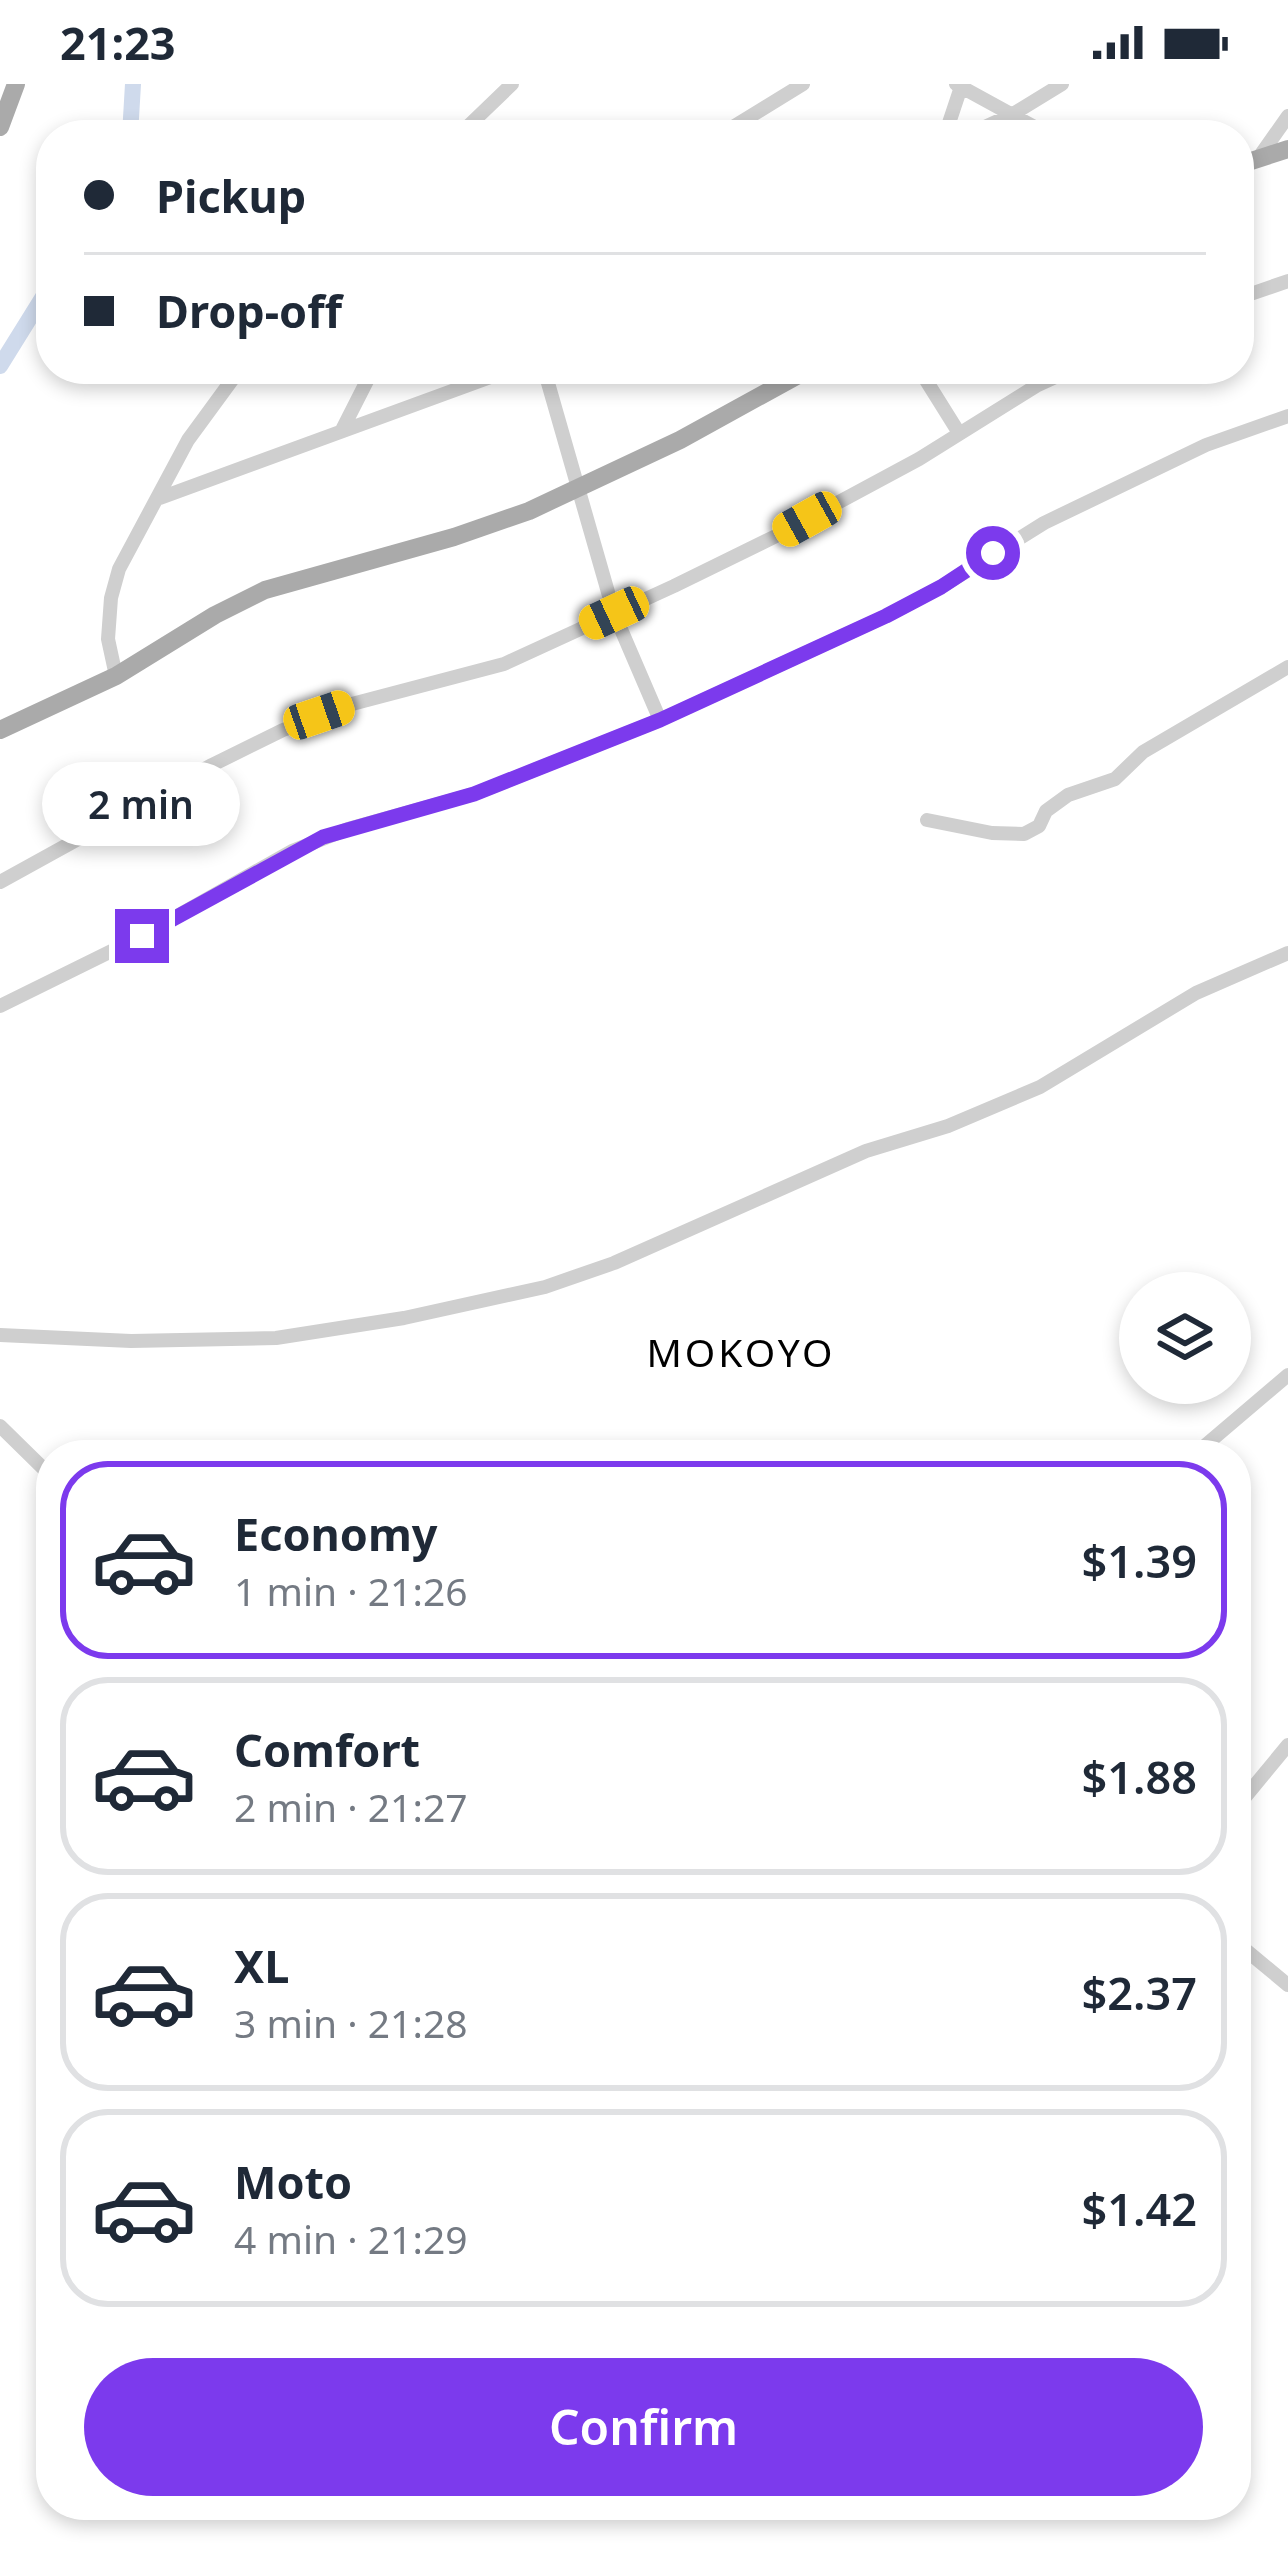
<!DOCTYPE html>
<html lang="en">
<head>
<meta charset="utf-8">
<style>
  body { margin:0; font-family:"Noto Sans",sans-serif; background:#f2f2f3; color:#1f2937; height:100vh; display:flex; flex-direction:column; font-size:45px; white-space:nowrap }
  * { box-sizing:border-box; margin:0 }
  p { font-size:39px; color:#747a83 }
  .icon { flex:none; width:66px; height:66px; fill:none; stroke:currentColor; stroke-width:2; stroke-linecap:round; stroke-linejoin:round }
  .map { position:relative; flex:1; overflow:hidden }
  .drawer { position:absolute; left:36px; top:1356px; width:1215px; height:1080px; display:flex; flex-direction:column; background:#fff; border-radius:48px; box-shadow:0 6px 18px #0003 }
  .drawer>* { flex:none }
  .hud { position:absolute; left:36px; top:36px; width:1218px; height:264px; border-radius:48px; box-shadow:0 6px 18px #0003; display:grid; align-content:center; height:264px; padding:0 48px; background:#fff }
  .buttons { position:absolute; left:1119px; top:1188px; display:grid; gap:24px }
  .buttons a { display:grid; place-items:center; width:132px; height:132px; border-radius:50%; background:#fff; box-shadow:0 6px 18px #0003; font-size:60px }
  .end { position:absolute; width:54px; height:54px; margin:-27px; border:15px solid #7c3aed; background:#fff; box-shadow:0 0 0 6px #fff }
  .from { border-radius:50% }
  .bubble { position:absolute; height:84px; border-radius:42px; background:#fff; box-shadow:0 6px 18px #0003; font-size:39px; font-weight:600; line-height:84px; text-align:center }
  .car { position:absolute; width:36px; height:72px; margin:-36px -18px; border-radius:15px; box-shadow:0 0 9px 3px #0007; background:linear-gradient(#f5c518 24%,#345 0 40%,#f5c518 0 76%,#345 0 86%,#f5c518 0) }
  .hud b { display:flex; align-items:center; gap:42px; height:114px; font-size:45px }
  .hud b+b { border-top:3px solid #e0e1e3 }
  .hud i { width:30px; height:30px; background:#1f2937 }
  ul { padding:21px 0 0; list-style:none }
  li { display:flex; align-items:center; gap:36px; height:198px; margin:0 24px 18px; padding:0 24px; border:6px solid #e0e1e3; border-radius:48px }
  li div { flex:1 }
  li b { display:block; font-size:45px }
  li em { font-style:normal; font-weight:600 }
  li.on { border-color:#7c3aed }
  li>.icon { width:108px; height:108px; stroke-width:1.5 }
  .primary-button { display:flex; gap:24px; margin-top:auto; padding:24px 48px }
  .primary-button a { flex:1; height:138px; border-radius:72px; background:#7c3aed; color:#fff; font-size:48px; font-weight:600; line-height:138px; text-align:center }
  .status { display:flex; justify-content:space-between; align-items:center; height:84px; padding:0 60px; background:#fff; direction:ltr }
  .status svg { height:33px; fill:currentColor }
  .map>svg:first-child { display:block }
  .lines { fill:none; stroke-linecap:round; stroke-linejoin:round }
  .river { stroke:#cfdaec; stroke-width:16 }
  .minor { stroke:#cfcfcf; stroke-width:14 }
  .major { stroke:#aaa; stroke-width:18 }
  .route { stroke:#7c3aed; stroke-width:15 }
  .labels { text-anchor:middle; stroke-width:12; stroke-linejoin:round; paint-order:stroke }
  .quarter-label { font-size:39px; letter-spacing:3px; fill:#000; stroke:#fff }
</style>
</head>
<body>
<div class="status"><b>21:23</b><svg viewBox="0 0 49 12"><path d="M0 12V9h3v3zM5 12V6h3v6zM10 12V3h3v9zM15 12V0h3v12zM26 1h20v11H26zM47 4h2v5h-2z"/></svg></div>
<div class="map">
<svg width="1288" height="2473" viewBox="0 0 1288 2473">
  <rect width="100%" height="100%" fill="#fff"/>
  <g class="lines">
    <path class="river" d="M130 51 133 0
      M0 282 51 200"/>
    <path class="minor" d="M956 0 1049 51
      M459 51 512 0
      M720 51 803 0
      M945 51 961 3
      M967 51 1013 30 1062 0
      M1257 76 1288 32
      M1239 214 1288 197
      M544 285 614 529 660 636
      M919 285 959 349
      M342 346 373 285
      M160 414 512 285
      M116 592 108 555 111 514 119 485 188 356 240 285
      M927 736 992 749 1024 750 1039 742 1046 727 1068 711 1115 695 1143 668 1288 583
      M0 798 212 681 283 646 352 620 504 580 674 502 776 452 919 375 1036 302 1073 285
      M0 922 142 852 292 767 348 745 474 710 660 636 886 532 941 503 1044 439 1206 361 1288 332
      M0 1251 131 1257 276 1254 404 1234 545 1203 614 1179 866 1067 948 1042 1040 1003 1196 909 1288 869
      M0 1342 51 1392
      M1194 1371 1288 1291
      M1236 1724 1288 1661
      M1236 1858 1288 1901"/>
    <path class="major" d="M0 43 16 0
      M1239 81 1288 65
      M0 646 116 592 215 531 265 506 454 453 529 427 680 356 809 285"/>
  </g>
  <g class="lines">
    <path class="route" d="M142 852 323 753 474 710 660 636 886 532 941 503 993 469"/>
  </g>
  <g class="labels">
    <g class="quarter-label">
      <text x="741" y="1283">MOKOYO</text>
    </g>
  </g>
</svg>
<div class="buttons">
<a><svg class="icon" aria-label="layers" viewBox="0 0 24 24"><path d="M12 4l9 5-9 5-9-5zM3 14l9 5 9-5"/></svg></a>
</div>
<i class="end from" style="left:993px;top:469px"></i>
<i class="end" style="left:142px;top:852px"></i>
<div class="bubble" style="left:42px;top:678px;width:198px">2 min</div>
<i class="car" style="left:807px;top:435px;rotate:241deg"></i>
<i class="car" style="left:614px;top:529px;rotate:245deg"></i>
<i class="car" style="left:319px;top:631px;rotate:71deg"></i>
<div class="hud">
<b><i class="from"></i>Pickup</b>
<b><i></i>Drop-off</b>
</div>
<section class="drawer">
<ul>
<li class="on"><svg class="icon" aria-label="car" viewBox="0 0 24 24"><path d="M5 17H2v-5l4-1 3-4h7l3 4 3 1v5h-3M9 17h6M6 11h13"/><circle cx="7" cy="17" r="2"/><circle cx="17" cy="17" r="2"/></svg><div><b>Economy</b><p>1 min · 21:26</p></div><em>$1.39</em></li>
<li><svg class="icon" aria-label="car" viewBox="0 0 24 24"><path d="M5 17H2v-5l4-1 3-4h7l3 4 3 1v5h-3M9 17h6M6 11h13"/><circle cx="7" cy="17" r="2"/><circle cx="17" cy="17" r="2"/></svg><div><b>Comfort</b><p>2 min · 21:27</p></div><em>$1.88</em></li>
<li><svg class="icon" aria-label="car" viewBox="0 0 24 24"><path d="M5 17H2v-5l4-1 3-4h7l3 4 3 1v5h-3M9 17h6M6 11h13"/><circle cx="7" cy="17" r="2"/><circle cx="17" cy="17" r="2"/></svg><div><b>XL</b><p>3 min · 21:28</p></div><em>$2.37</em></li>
<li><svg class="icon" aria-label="car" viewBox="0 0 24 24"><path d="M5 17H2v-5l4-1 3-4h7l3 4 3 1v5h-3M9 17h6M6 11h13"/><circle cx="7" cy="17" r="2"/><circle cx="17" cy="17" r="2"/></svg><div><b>Moto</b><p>4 min · 21:29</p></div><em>$1.42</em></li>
</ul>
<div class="primary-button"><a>Confirm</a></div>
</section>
</div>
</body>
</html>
